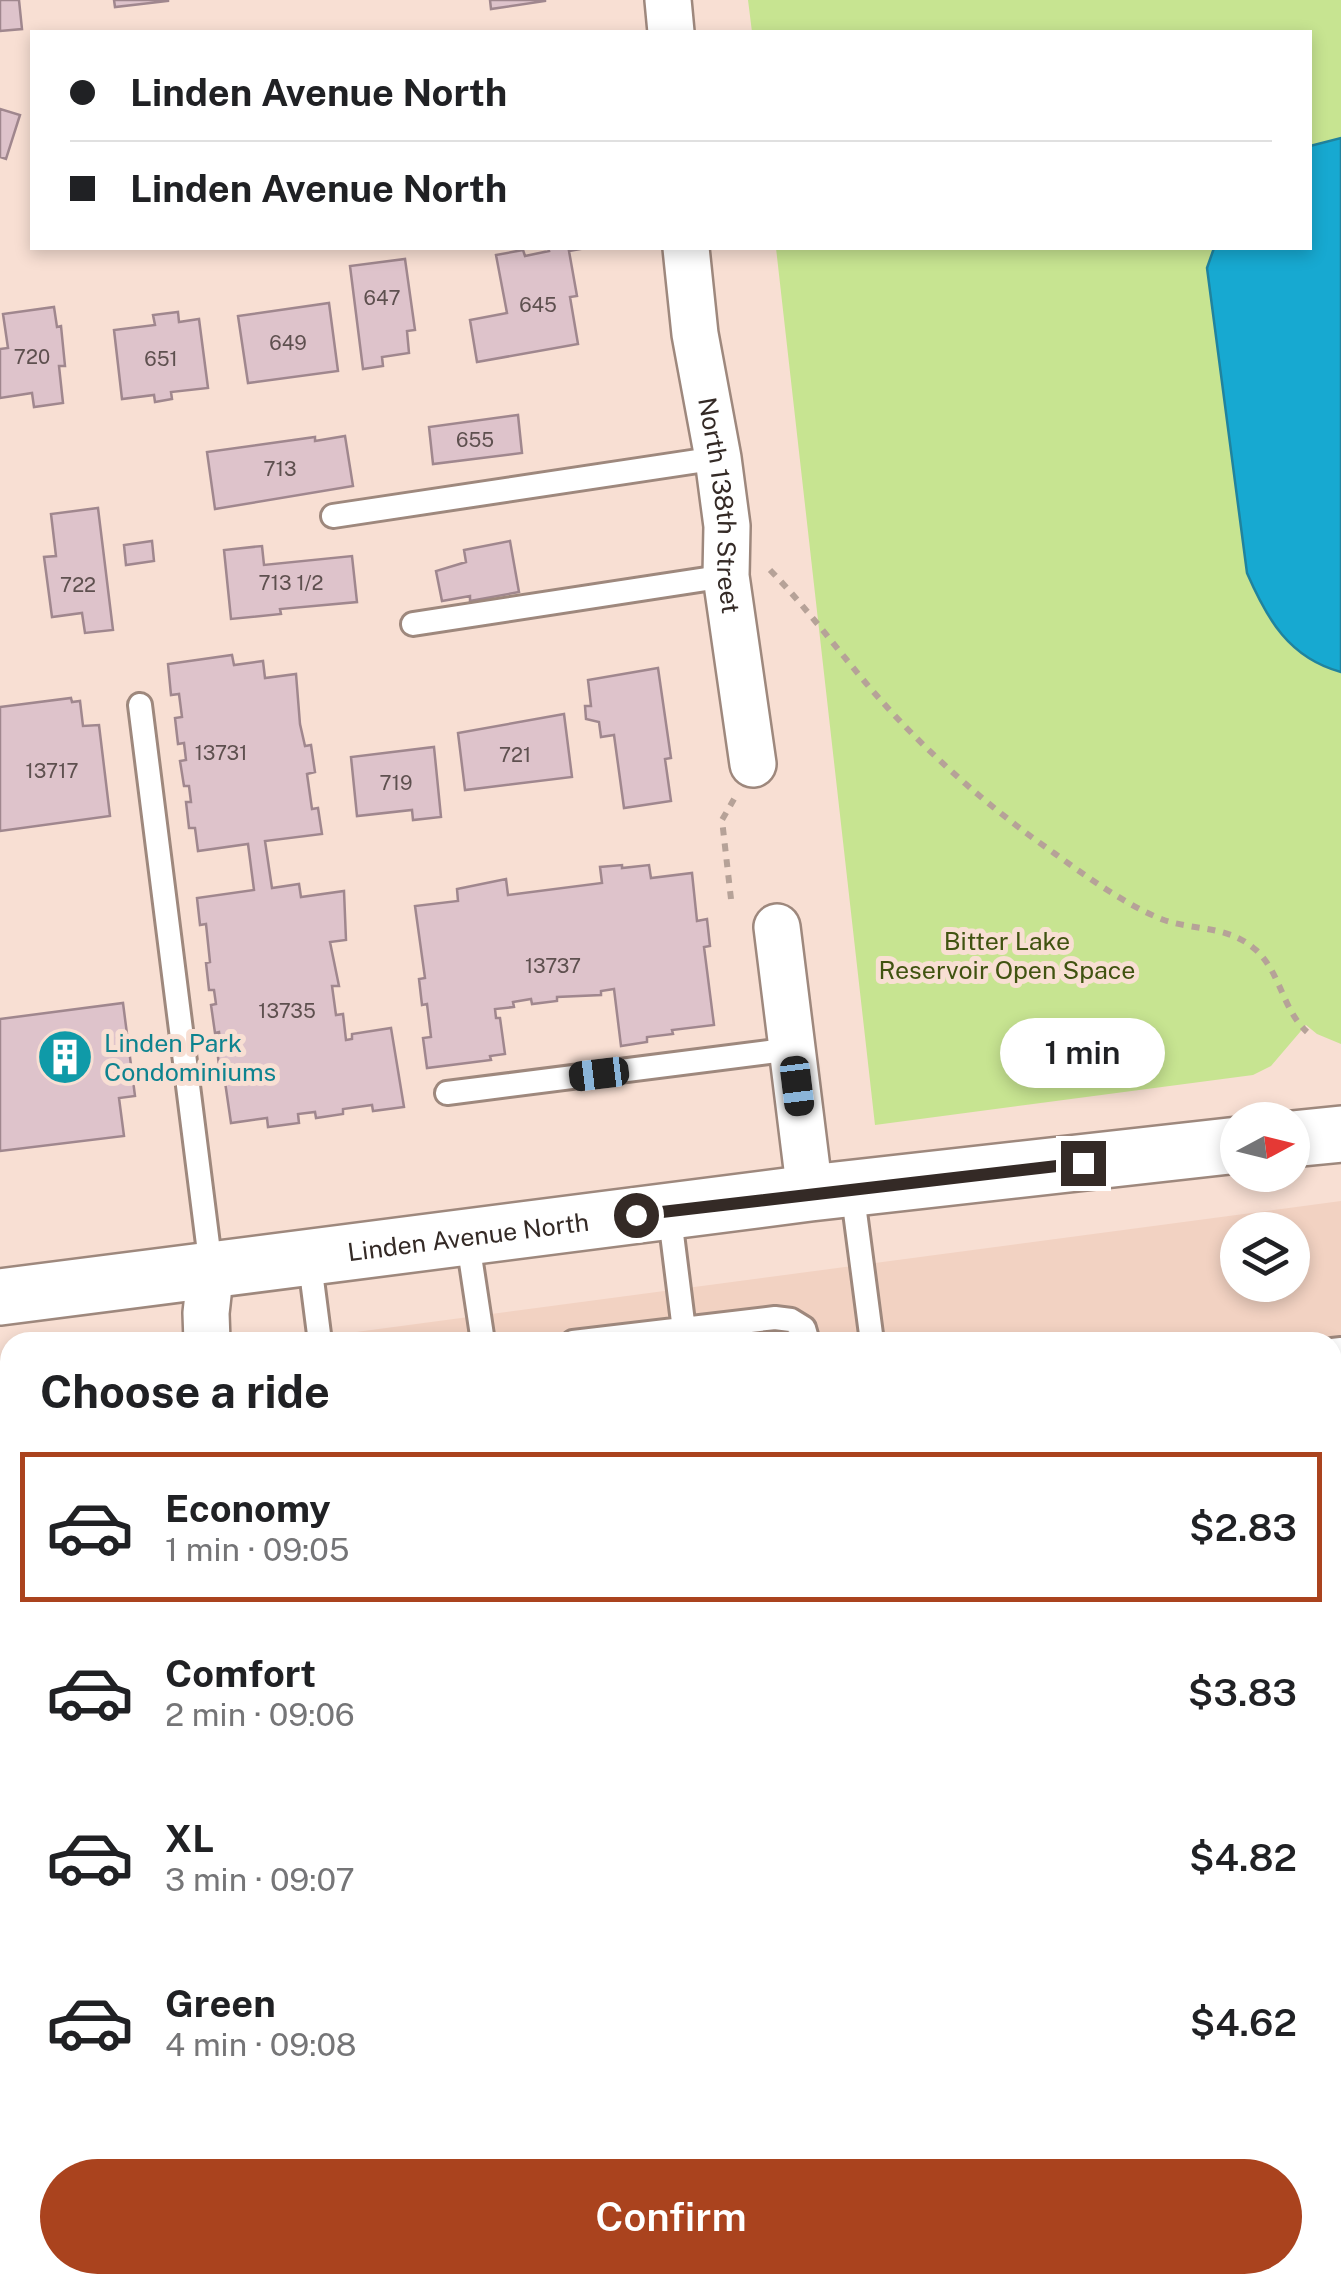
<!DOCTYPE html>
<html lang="en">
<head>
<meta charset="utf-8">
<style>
  body { margin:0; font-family:"Public Sans",sans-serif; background:#f6f6f6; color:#202124; height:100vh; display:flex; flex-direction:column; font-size:38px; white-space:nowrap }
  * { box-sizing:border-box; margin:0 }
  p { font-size:32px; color:#757577 }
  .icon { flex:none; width:55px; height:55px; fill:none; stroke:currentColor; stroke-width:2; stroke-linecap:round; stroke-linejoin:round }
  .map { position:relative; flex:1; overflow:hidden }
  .drawer { position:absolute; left:0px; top:1332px; width:1342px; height:962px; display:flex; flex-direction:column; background:#fff; border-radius:30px 30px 0 0; box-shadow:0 5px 15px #0003 }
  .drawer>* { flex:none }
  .banner { position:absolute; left:30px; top:30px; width:1282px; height:220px; border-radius:0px; box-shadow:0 5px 15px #0003; display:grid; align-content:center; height:220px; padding:0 40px; background:#fff }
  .needle { width:65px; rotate:83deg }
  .fabs { position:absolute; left:1220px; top:1102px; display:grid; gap:20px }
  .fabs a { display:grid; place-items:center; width:90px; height:90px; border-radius:50%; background:#fff; box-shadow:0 5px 15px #0003; font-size:50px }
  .end { position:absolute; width:45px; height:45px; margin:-22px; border:12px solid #342a26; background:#fff; box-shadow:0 0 0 5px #fff }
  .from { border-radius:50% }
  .bubble { position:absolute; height:70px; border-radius:35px; background:#fff; box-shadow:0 5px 15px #0003; font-size:32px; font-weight:600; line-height:70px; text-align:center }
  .car { position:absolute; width:30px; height:60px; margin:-30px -15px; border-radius:12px; box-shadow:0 0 8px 2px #0007; background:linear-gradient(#222 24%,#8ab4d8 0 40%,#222 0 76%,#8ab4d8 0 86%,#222 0) }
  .banner b { display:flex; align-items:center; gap:35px; height:95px; font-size:38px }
  .banner b+b { border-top:2px solid #e0e0e0 }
  .banner i { width:25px; height:25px; background:#202124 }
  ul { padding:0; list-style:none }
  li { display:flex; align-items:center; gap:30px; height:150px; margin:0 20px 15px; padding:0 20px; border:5px solid transparent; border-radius:0px }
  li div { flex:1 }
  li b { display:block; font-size:38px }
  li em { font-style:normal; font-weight:600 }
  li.active { border-color:#aa431e }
  li>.icon { width:90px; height:90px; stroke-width:1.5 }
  h2 { padding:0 40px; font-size:45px; line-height:120px }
  .action { display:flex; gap:20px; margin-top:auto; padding:20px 40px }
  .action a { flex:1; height:115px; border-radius:60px; background:#aa431e; color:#fff; font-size:40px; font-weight:600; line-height:115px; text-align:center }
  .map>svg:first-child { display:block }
  .built { fill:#f2d2c2; fill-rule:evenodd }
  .green { fill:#c7e491 }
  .water { fill:#17a9d1; stroke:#20839e; stroke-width:2.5 }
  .building { fill:#dec3cb; stroke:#a0878e; stroke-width:2.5 }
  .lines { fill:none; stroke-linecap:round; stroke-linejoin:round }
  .lane-casing { stroke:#9e887d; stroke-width:28 }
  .street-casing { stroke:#9e887d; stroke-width:50 }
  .secondary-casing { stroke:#9e887d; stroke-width:60 }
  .path { stroke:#b6a298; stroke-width:6; stroke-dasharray:8 8; stroke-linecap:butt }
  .lane { stroke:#fff; stroke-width:22 }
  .street { stroke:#fff; stroke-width:45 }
  .secondary { stroke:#fff; stroke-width:55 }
  .route { stroke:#342a26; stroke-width:12 }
  .labels { text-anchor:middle; stroke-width:10; stroke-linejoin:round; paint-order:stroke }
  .number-label { font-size:20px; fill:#5e504f }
  .street-label { font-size:25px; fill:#342a26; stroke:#f8dfd3 }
  .park-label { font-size:25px; fill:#405310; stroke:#f8dfd3 }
  .culture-label { font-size:25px; fill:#0d838f; stroke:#f8dfd3; text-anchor:start }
</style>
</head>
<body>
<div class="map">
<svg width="1341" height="2293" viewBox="0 0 1341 2293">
  <rect width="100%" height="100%" fill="#f8dfd3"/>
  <path class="built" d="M1341 1201V2271L1333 2272 1332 1342H281ZM1238 1230H1292V1285H1238Z
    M10 1968V2285H291L292 2293H0V1969Z
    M381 2285H1223L1154 2293H382Z"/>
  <path class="green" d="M748 0H1341V138L1310 146V32H752Z
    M776 248H1214L1207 268 1247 573 1335 671 1341 672V1044L1317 1034 1306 1025 1271 1066 1253 1075 875 1125Z"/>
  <path class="water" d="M1341 138V672C1289 658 1267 619 1247 573L1207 268 1214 248H1310V146Z"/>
  <path class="building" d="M0 0H19L22 29 0 31Z
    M114 0H168V1L115 7Z
    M490 0H545V1L491 9Z
    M0 109 20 115 6 159 0 157Z
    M548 248H586L569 251 577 296 570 297 578 344 477 362 470 320 507 313 496 255 523 250 525 256 549 251Z
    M405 259 415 330 407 331 409 353 382 357 383 366 363 369 350 266Z
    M329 303 338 371 248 383 238 316Z
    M54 307 57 327 61 326 65 366H59L63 403 34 407 32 393 0 398V349L8 348 3 314Z
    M178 312 179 322 199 319 208 388 171 392 172 399 155 402 154 395 122 399 114 330 155 325 153 315Z
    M518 415 522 453 433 464 429 427Z
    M345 436 353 486 215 509 207 452 315 437V441Z
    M98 508 113 630 85 633 82 613 52 617 44 557 56 556 51 514Z
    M152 541 154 561 126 565 124 545Z
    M510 541 519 592 470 601V596L442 601 436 571 466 562 464 550Z
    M262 546 264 565 352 556 357 602 280 609 281 614 231 619 224 550Z
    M232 655 234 665 263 661 265 678 296 674 300 724 305 746 311 745 315 772 307 774 312 809 318 808 322 834 265 841 272 888 299 884 301 897 344 891 346 940 330 942 339 986H332L336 1015 343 1014 346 1040 352 1039V1034L391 1028 404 1107 373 1111 372 1105 343 1109V1114L316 1118 315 1112 298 1114 299 1123 268 1127 267 1118 231 1123 224 1075H220L217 1048 221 1047 219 1032 215 1033 211 1005 216 1004 214 990H209L206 963 210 962 206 924 200 925 197 898 254 890 248 844 198 851 195 828H189L186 802H191L189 786H184L180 761 186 760 184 743 178 744 175 718 182 717 179 694 171 695 168 664Z
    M658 668 671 758 665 759 671 801 624 808 614 735 601 737 599 722 586 719 585 706H591L588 680Z
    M71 698 72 702 80 701 83 726 99 725 110 816 0 831V707Z
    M564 714 572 777 465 790 458 733Z
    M434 747 441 817 413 820 412 810 357 816 351 757Z
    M622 865V868L649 865 651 878 692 873 697 921 707 919 710 946 704 947 714 1025 672 1030 673 1034 647 1037V1042L621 1046 614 989 601 991V995L557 997V1001L532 1004 531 999 513 1002 514 1007 495 1009 496 1018H500L505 1054 490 1056 491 1060 427 1068 423 1038 431 1037 427 1004 422 1005 419 979 425 978 415 906 458 901 457 889 506 879 508 895 602 883 600 867Z
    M123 1003 135 1096 119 1098 124 1136 0 1151V1019Z
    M10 1474V1775L0 1776V1752L4 1751 0 1716V1475Z
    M10 1783V1905H9L8 1897 0 1898V1796Z
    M10 1973V2268L0 2269V1974Z
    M121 2285H293L294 2293H122Z
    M400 2285H532L514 2289 515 2293H401Z"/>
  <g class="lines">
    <g class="lane-casing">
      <path id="lane" d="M333 516 718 458
        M413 624 726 576
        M140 705 211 1268
        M447 1093 792 1049
        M852 1189 872 1342
        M669 1210 684 1330
        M467 1236 483 1342
        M309 1256 320 1342
        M573 1342 775 1318 791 1320 804 1328 808 1342
        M1332 1350 1341 1349
        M1332 1470 1341 1469
        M0 1928 10 1927
        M1332 1976 1341 1986
        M1332 2206 1341 2205
        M981 2285 982 2293
        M1210 2285 1212 2293
        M707 2288 738 2285"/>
    </g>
    <g class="street-casing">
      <g id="street">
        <path d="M668 0 671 32"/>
        <path id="s1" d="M686 248 695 334 718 458 727 526 726 576 753 764"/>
        <path d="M777 927 810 1193"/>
        <path d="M207 1342 206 1313 211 1268"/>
        <path d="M323 2285 324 2293"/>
      </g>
    </g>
    <g class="secondary-casing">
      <g id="secondary">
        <path d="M1292 1139 1341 1134"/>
        <path id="s2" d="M0 1297 810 1193 1238 1145"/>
      </g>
    </g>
    <path class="path" d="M770 570C809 610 841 655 878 697 927 753 992 810 1054 853 1084 875 1129 907 1164 920 1196 931 1228 925 1256 950 1281 973 1282 1009 1307 1032
      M731 899 722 820 734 799
      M0 2281 10 2280"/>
    <use href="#lane" class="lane"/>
    <use href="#street" class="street"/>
    <use href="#secondary" class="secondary"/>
  </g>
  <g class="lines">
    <path class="route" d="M636 1215 1083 1163"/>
  </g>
  <defs>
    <g id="building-disc" transform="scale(2.875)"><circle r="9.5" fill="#0f9aa8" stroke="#f8dfd3"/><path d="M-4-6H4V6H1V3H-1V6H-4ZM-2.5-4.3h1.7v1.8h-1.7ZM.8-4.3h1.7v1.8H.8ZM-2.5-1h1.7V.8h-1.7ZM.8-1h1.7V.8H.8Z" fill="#fff"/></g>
  </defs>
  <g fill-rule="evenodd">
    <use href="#building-disc" x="65" y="1057"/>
  </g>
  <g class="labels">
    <g class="number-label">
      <text x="382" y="305">647</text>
      <text x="538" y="312">645</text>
      <text x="288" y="350">649</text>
      <text x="32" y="364">720</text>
      <text x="161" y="366">651</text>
      <text x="475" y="447">655</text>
      <text x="280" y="476">713</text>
      <text x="291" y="590">713 1/2</text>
      <text x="78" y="592">722</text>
      <text x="221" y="760">13731</text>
      <text x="515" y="762">721</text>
      <text x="52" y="778">13717</text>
      <text x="396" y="790">719</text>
      <text x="553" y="973">13737</text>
      <text x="287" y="1018">13735</text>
    </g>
    <g class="street-label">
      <text dy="9" stroke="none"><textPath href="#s1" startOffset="260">North 138th Street</textPath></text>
      <text dy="9" stroke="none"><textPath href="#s2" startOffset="472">Linden Avenue North</textPath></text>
    </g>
    <g class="park-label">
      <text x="1007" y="950">Bitter Lake<tspan x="1007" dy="29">Reservoir Open Space</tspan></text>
    </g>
    <g class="culture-label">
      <text x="104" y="1052">Linden Park<tspan x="104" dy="29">Condominiums</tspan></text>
    </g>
  </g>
</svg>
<div class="fabs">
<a><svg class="needle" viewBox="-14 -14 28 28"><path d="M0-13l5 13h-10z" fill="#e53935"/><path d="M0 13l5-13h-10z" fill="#757577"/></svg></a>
<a><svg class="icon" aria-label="layers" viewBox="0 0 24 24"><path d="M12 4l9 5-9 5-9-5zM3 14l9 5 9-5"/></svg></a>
</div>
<i class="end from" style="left:636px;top:1215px"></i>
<i class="end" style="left:1083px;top:1163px"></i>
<div class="bubble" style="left:1000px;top:1018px;width:165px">1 min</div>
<i class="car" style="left:599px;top:1074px;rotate:263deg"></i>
<i class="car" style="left:797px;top:1086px;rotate:173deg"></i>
<div class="banner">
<b><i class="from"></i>Linden Avenue North</b>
<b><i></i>Linden Avenue North</b>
</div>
<section class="drawer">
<h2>Choose a ride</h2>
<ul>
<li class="active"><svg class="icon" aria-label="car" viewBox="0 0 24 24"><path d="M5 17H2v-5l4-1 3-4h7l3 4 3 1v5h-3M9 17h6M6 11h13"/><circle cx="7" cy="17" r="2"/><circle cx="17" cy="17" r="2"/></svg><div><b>Economy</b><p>1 min · 09:05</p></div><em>$2.83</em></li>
<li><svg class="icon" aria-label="car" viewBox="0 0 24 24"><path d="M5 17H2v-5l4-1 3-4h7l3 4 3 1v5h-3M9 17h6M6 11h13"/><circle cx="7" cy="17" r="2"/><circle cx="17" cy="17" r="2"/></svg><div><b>Comfort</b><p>2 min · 09:06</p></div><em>$3.83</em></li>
<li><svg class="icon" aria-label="car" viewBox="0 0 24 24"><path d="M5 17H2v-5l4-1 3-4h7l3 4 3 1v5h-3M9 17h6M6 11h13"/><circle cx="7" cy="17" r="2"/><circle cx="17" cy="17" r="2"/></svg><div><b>XL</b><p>3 min · 09:07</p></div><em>$4.82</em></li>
<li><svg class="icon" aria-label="car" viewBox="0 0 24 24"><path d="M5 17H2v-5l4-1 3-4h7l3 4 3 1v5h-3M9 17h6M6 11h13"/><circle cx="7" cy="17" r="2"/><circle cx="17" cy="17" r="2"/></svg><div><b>Green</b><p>4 min · 09:08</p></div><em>$4.62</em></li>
</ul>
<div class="action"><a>Confirm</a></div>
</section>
</div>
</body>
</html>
